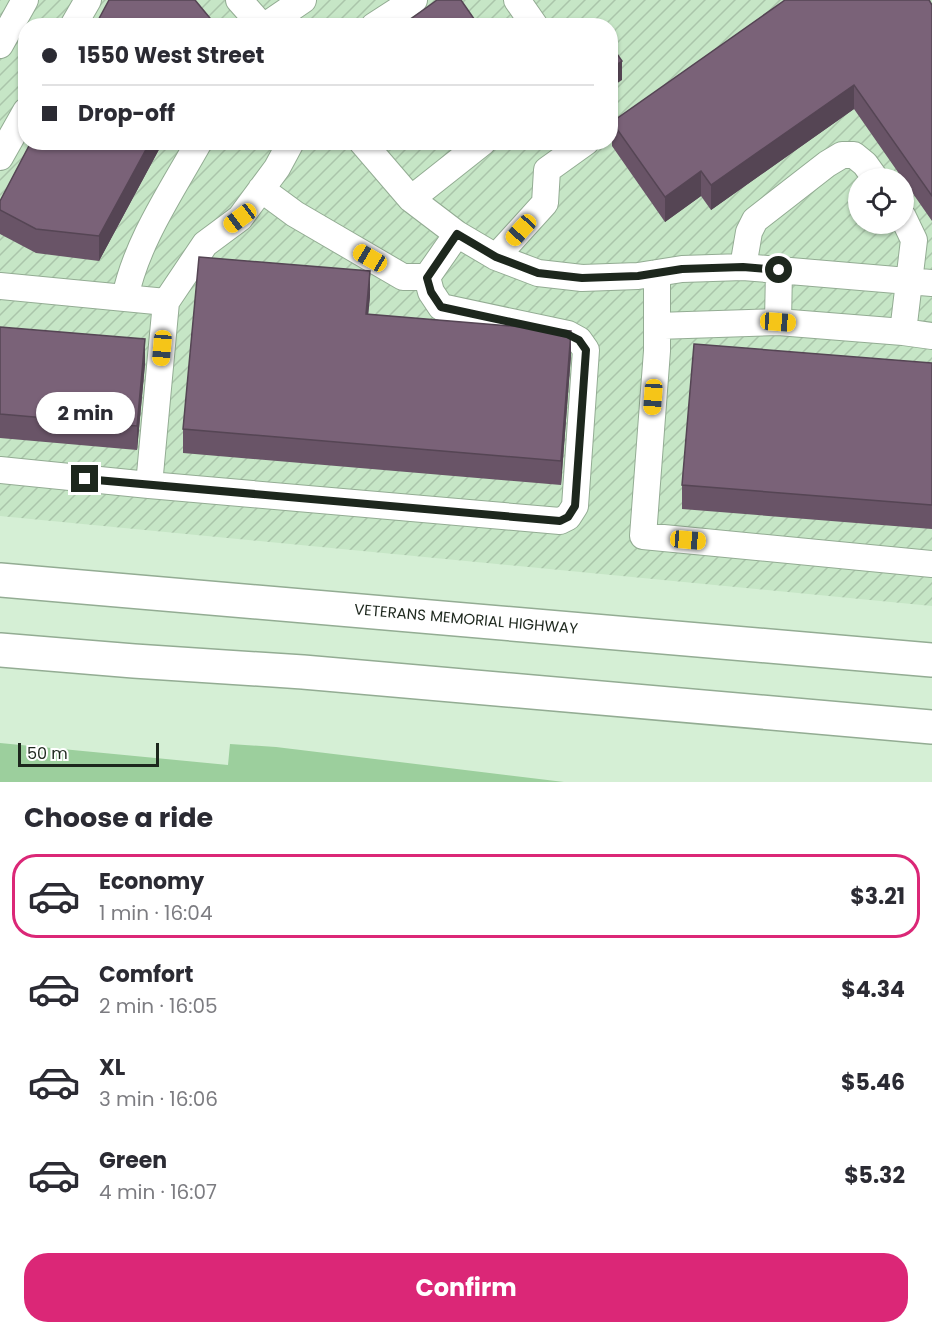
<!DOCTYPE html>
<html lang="en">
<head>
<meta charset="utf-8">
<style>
  body { margin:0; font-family:Poppins,sans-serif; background:#f2f2f3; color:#2b2b33; height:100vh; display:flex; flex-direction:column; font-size:22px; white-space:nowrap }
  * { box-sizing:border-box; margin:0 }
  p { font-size:20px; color:#7c7c81 }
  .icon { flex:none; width:33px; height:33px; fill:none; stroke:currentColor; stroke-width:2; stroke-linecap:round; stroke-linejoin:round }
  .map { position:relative; height:782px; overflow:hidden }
  .sheet { display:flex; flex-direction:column; background:#fff; flex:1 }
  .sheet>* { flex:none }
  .guide { position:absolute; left:18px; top:18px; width:600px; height:132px; border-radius:24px; box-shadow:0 2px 4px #0004; display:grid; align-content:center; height:132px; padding:0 24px; background:#fff }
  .controls { position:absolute; left:848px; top:168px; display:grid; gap:12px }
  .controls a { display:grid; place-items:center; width:66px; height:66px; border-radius:50%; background:#fff; box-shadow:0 2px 4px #0004; font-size:30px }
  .scale { position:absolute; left:18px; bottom:15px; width:141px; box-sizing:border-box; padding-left:6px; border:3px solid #1d271d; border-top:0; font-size:16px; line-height:21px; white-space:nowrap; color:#1d271d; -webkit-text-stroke:4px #fff; paint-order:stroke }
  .end { position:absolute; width:27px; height:27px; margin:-14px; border:8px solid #1d271d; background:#fff; box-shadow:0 0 0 3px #fff }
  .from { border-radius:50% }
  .bubble { position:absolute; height:42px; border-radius:21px; background:#fff; box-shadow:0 2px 4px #0004; font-size:20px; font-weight:700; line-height:42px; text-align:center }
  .car { position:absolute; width:18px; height:36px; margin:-18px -9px; border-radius:8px; box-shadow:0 0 4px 2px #0007; background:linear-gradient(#f5c518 24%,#345 0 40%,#f5c518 0 76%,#345 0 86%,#f5c518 0) }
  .guide b { display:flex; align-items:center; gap:21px; height:57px; font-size:22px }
  .guide b+b { border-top:2px solid #e1e1e2 }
  .guide i { width:15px; height:15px; background:#2b2b33 }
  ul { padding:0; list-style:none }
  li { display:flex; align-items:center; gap:18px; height:84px; margin:0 12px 9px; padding:0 12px; border:3px solid transparent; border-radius:24px }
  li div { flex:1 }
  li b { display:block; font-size:22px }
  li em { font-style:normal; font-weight:700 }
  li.active { border-color:#db2777 }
  li>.icon { width:54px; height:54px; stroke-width:1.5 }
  h2 { padding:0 24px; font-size:27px; line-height:72px }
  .primary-button { display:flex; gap:12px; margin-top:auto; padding:12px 24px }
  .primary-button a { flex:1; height:69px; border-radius:24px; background:#db2777; color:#fff; font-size:24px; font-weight:700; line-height:69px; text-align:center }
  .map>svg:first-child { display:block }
  .industrial { fill:url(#industrial-furrows); fill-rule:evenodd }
  .grass { fill:#9ccf9d }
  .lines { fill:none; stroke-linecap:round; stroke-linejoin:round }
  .minor-casing { stroke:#93ac93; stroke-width:28 }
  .highway-casing { stroke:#93ac93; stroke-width:36 }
  .minor { stroke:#fff; stroke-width:26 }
  .highway { stroke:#fff; stroke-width:33 }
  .wall { fill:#695467 }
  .shaded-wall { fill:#554554 }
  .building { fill:#7a6278; stroke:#554554; stroke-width:1.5 }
  .route { stroke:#1d271d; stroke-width:8 }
  .labels { text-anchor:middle; stroke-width:6; stroke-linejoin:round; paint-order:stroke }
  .street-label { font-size:15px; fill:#1d271d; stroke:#fff }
</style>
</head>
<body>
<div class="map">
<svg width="932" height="782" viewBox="0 0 932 782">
  <defs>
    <pattern id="industrial-furrows" width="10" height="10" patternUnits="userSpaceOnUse" patternTransform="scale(1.5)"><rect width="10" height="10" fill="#c6e6c6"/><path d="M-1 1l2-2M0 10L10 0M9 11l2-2" fill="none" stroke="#aac5aa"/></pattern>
  </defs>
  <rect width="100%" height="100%" fill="#d5efd5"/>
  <path class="industrial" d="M0 0H932V606L0 516ZM26 26H610V142H26ZM858 178H903V224H858Z"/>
  <path class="grass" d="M0 743 228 765 230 744 276 747 564 782H0Z"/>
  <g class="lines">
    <g class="minor-casing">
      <path id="minor" d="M239 0 262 26
        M517 0 535 26
        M73 26 88 0
        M265 26 303 0
        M374 26 414 0
        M0 45 25 0
        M362 142 411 199 457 234 496 257 538 273 582 278 638 276 682 269 743 267 932 283
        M0 157 26 111
        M261 189 295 214 403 277H427L457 234
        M411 199 483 142
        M903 217 914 240 903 332 932 336
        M496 257 545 203 547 170 586 142
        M743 267 749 232 755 220 827 164 842 155H854L865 164 875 178
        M779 270 778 322 903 332
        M657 273V351L643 536 932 564
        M0 286 166 302 149 485 0 470
        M125 298C136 243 171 192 199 142
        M166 302 205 244 240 218 277 168 291 142
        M657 326 778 322
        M149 485 560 521 568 517 575 506 586 350 579 340 568 334 441 307 431 292 427 277"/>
    </g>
    <g class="highway-casing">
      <path id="highway" d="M0 580 932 660
        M0 650 134 661 303 672 932 727"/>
    </g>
    <use href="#minor" class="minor"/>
    <use href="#highway" class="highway"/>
  </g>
  <path class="wall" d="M932 5V221L854 109 711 210 701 196 665 222 612 146V122Z
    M163 142 99 261 36 253 0 234V201Z
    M370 296 368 314 571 355 561 485 183 453V429Z
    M0 327 145 364 137 450 0 438Z
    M932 363V529L682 509V485Z"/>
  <path class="shaded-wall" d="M622 61V80L610 88V69Z
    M854 85V109L711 210V185Z
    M150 142H163L99 261V236Z
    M701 171V196L665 222V197Z
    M370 271V296L366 338V314Z
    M571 331V355L561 485V461Z
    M145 339V364L137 450V426Z"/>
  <path class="building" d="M109 0H195L214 23 213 26H95Z
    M437 0H461L479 26H401Z
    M785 0H929L932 5V196L854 85 711 185 701 171 665 197 612 122Z
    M610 44 622 61 610 69Z
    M31 142H150L99 236 36 229 0 210V201Z
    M199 257 370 271 366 314 571 331 561 461 183 429Z
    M0 327 145 339 137 426 0 414Z
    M694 344 932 363V505L682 485Z"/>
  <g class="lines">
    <path class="route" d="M85 479 560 521 568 517 575 506 586 350 579 340 567 334 441 307 431 292 427 278 457 234 496 257 538 273 582 278 638 276 682 269 743 267 779 270"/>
  </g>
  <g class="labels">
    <g class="street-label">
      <text transform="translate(466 619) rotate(5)" y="5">VETERANS MEMORIAL HIGHWAY</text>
    </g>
  </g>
</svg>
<div class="controls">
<a><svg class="icon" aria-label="locate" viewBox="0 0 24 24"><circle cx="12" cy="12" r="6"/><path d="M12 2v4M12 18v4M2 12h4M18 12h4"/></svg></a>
</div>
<div class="scale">50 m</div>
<i class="end from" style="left:779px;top:270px"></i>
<i class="end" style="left:85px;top:479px"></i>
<div class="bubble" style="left:36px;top:392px;width:99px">2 min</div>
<i class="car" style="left:240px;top:218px;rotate:233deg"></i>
<i class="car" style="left:521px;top:230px;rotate:222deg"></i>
<i class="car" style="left:370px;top:258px;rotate:300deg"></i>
<i class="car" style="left:778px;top:322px;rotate:94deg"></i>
<i class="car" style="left:162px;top:348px;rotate:185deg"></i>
<i class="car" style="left:653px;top:397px;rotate:184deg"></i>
<i class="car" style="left:688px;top:540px;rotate:95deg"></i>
<div class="guide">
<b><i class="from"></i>1550 West Street</b>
<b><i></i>Drop-off</b>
</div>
</div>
<section class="sheet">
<h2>Choose a ride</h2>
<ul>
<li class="active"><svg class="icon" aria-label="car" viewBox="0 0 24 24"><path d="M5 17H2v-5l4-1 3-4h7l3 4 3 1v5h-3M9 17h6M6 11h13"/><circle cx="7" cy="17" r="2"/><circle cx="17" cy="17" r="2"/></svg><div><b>Economy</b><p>1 min · 16:04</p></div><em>$3.21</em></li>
<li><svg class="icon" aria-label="car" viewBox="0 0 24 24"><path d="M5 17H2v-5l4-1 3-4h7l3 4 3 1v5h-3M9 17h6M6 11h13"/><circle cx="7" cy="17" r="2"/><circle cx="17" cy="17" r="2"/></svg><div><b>Comfort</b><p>2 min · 16:05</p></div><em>$4.34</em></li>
<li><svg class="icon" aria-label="car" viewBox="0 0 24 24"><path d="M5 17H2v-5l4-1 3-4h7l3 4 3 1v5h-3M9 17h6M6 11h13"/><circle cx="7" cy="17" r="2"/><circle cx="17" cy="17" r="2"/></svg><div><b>XL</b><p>3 min · 16:06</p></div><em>$5.46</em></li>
<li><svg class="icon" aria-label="car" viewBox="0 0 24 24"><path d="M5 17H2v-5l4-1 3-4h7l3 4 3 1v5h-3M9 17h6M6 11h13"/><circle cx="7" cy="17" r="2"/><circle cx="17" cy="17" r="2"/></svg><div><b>Green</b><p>4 min · 16:07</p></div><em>$5.32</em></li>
</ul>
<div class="primary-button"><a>Confirm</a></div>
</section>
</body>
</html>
